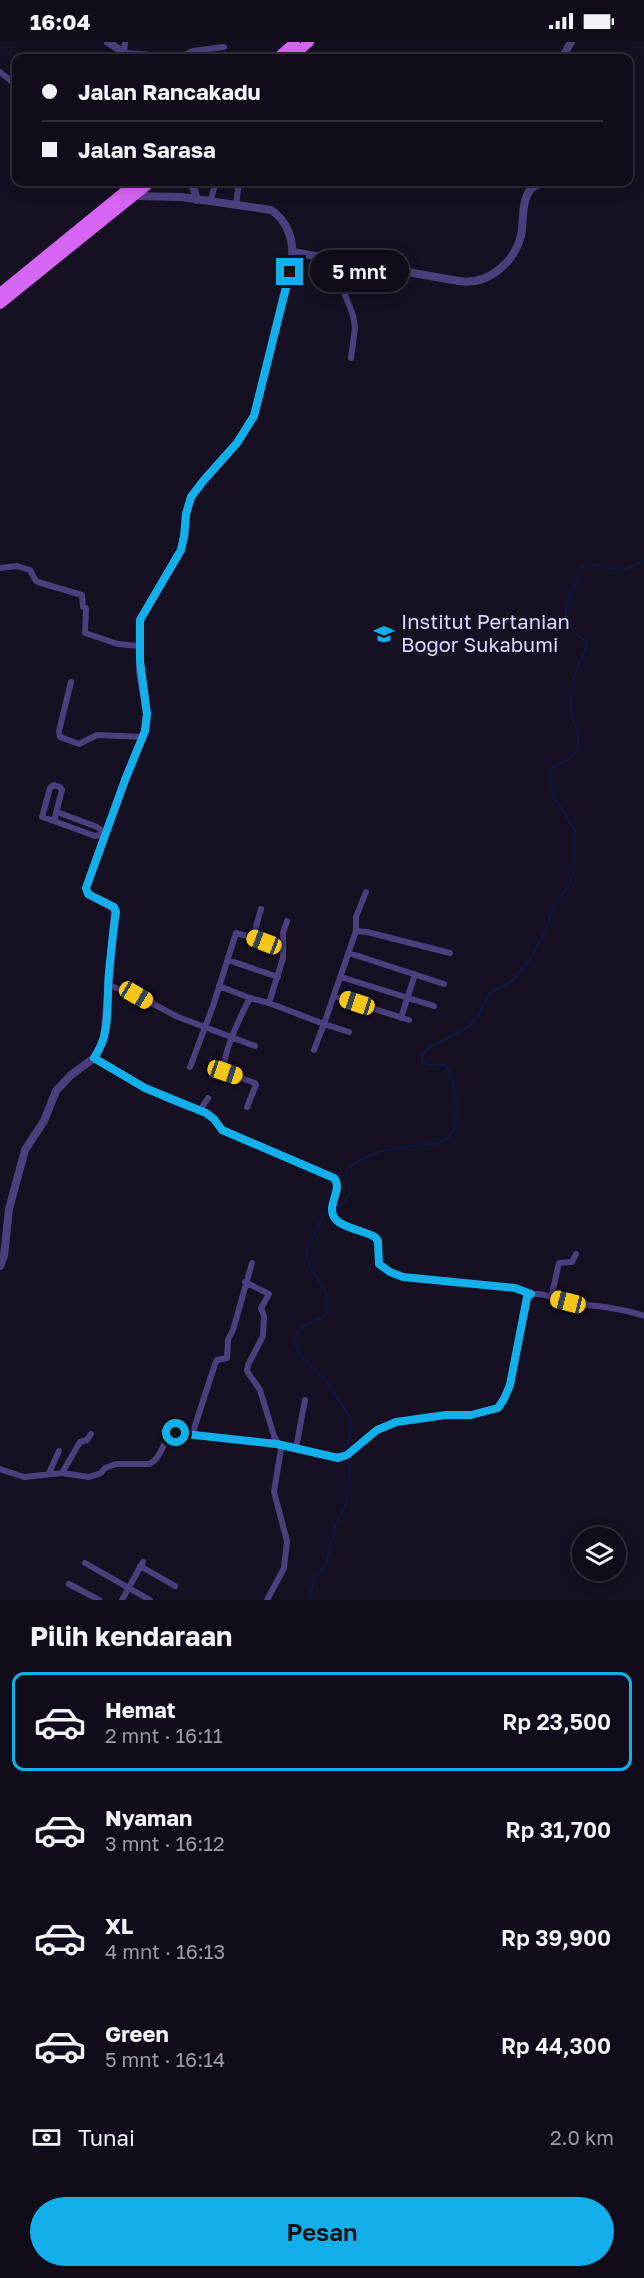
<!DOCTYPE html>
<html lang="id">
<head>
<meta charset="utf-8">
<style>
  body { margin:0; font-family:"Golos Text",sans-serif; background:#1e1a27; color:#f1f3f6; height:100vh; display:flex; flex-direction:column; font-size:22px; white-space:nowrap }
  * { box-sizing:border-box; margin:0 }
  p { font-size:20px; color:#9c9ba2 }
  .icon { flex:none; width:33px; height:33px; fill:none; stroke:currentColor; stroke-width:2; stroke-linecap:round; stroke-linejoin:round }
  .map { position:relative; height:1558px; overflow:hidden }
  .side { display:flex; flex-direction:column; background:#100c1a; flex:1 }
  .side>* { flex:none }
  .guide { position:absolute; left:12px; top:12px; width:621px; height:132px; border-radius:12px; box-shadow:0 3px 15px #0003,0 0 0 2px #302c39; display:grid; align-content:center; height:132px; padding:0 30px; background:#100c1a }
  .fabs { position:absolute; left:572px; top:1485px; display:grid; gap:12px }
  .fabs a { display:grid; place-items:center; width:54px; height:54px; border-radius:50%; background:#100c1a; box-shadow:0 3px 15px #0003,0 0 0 2px #302c39; font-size:30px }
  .end { position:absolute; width:27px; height:27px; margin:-14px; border:8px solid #12afea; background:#111; box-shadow:0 0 0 3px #111 }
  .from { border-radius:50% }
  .bubble { position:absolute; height:42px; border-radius:21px; background:#100c1a; box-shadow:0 3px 15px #0003,0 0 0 2px #302c39; font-size:20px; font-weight:600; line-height:42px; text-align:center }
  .car { position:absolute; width:18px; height:36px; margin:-18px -9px; border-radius:8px; box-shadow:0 0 4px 2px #0007; background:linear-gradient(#f5c518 24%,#345 0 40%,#f5c518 0 76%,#345 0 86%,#f5c518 0) }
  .guide b { display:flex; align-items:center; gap:21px; height:57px; font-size:22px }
  .guide b+b { border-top:2px solid #302c39 }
  .guide i { width:15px; height:15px; background:#f1f3f6 }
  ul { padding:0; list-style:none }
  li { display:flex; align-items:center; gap:18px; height:99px; margin:0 12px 9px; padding:0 18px; border:3px solid transparent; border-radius:12px }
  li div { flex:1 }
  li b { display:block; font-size:22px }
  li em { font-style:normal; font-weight:600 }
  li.selected { border-color:#12afea }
  li>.icon { width:54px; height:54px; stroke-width:1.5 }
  h2 { padding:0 30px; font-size:27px; line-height:72px }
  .pay { display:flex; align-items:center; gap:15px; height:66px; padding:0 30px; font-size:22px }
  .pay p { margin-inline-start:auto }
  .action { display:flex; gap:12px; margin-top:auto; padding:12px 30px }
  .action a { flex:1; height:69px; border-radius:36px; background:#12afea; color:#111; font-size:24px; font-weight:600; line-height:69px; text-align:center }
  .status { display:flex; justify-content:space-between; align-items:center; height:42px; padding:0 30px; background:#100c1a; direction:ltr }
  .status svg { height:16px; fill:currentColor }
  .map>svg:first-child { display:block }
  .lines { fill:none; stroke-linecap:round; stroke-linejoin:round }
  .stream { stroke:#0e173e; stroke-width:2 }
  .minor { stroke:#4c3f7e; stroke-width:6 }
  .tertiary { stroke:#4c3f7e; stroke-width:8 }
  .primary { stroke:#d765f3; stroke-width:10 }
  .route { stroke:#12afea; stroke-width:8 }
  .labels { text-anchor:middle; stroke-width:5; stroke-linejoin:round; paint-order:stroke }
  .poi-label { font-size:20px; fill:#e0d5fc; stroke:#161023; text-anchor:start }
</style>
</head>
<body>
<div class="status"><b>16:04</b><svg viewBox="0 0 49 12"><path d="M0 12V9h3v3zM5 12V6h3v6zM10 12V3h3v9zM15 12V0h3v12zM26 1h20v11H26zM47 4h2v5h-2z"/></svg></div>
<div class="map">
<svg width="644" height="1558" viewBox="0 0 644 1558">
  <rect width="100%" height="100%" fill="#161023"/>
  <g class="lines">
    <path class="stream" d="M334 1167 344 1161 350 1151 346 1128C369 1109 389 1107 419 1103 427 1102 435 1103 442 1100 466 1088 455 1042 446 1023H427L422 1019V1013L430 1005 468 985 478 974 489 951 512 939 530 917 545 890 553 865 570 842 575 823V789L551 749V727C558 721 569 719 574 712 584 698 572 680 571 666 571 655 572 639 576 629 579 620 584 612 588 603 582 595 572 590 568 582 559 563 578 545 580 527L588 521C613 527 621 533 644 518
      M310 1558 314 1537 326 1522 335 1485 346 1463 350 1428 343 1410 350 1394 351 1377 328 1341 298 1311 295 1301 296 1292 306 1282 323 1276C340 1245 304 1236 307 1208L323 1174 330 1170"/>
    <path class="minor" d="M124 11 125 0
      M72 16V14
      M178 16 193 9 224 5
      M0 30 16 43
      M210 160 216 140
      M236 163 239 140
      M343 218 342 245 353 273 355 286 351 316
      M0 526 17 524 30 528 36 539 41 541 82 553 83 565 86 566 85 591 118 602 139 604
      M71 640 59 689 60 695 79 702 97 693 143 695
      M54 743 60 745 62 748 54 779 42 775 50 746Z
      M57 770 97 785 106 792
      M54 779 95 794 106 792
      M356 889 367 890 450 911
      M253 895 261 867
      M349 911 444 942
      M228 918 278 935
      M341 935 434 964
      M108 943 136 953 178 975 255 1004
      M219 944 250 956
      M334 954 409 978
      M269 961 283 916V891L287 879
      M401 976 415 932
      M314 1008 324 982 349 990
      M94 1016C122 1032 169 1063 200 1068L208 1056
      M190 1025 213 964 236 891 283 904
      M247 1065 256 1043 255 1041 225 1030C220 1015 242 971 250 956L269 961 324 982 356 889V875L366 850
      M200 1068 211 1074 222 1088 336 1137C338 1146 334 1156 332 1165 328 1184 363 1188 375 1195L378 1199 379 1222 390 1230 403 1235 515 1246 531 1252
      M245 1240 269 1252 261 1266 264 1274 263 1294 248 1323 247 1329 260 1348 274 1394 281 1407 274 1450 287 1499 284 1526 267 1558
      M551 1256 559 1221 572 1220 576 1212
      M192 1393 215 1322 217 1318 227 1316 228 1298 233 1288 252 1221
      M296 1406 305 1358
      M0 1427 24 1435 62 1431 89 1435 101 1431 105 1426 116 1422H149C163 1416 162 1396 175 1391L277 1402 329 1415 347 1413 377 1387 396 1380 446 1373H471L498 1366 510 1343 529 1253C542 1249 557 1258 570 1260 595 1265 620 1265 644 1274
      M49 1431 59 1409
      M62 1431 80 1400 87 1398 91 1392
      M85 1521 150 1558
      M140 1524 175 1544
      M69 1542 99 1558
      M122 1558 143 1520"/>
    <path class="tertiary" d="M108 0 126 12 177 16
      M562 16 571 0
      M192 140 197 158
      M293 210 459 239C487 244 514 221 521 194 524 180 521 160 530 148 534 143 540 142 546 140
      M0 1224 4 1214 9 1167 25 1108 44 1079 56 1049 71 1033 94 1016 104 998 115 867 89 853 86 846 125 738 145 689 147 672 140 630V578L181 508 185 493 186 472 191 455 204 438 237 401 254 374 292 219C294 199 288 179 271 168L182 155 133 154"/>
    <path class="primary" d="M277 16 295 0
      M291 16 309 0
      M0 251 136 140
      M0 262 151 140"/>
  </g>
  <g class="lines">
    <path class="route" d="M176 1391 277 1402 338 1416 347 1413 377 1388 396 1380 446 1373H471L498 1366 504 1357 510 1343 527 1255 531 1252 515 1246 403 1235 390 1230 379 1222 378 1199 375 1195C364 1188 338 1186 333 1173 328 1161 343 1147 334 1136L222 1088 214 1077 206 1071 145 1046 94 1016C112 991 106 959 109 930 111 910 113 890 116 870L114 865 88 852 86 846 125 738 145 689 147 672 140 619V578L181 508 184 494 186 472 191 455 204 438 237 401 254 374 290 230"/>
  </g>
  <defs>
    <g id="university-bare" transform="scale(1.62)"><path d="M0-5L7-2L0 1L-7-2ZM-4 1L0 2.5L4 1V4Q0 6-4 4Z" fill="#12afea" stroke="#161023" stroke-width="2.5" paint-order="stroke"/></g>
  </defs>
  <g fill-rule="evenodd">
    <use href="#university-bare" x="384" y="592"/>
  </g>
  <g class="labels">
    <g class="poi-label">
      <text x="401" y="587">Institut Pertanian<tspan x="401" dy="23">Bogor Sukabumi</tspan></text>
    </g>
  </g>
</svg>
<div class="fabs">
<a><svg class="icon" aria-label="layers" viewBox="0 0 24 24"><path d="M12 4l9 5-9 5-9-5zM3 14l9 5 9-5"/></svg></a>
</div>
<i class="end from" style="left:176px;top:1391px"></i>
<i class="end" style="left:290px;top:230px"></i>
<div class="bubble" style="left:310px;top:208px;width:99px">5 mnt</div>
<i class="car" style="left:264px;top:900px;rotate:291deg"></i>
<i class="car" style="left:136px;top:953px;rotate:120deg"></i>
<i class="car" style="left:357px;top:961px;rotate:288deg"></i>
<i class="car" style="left:225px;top:1030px;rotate:109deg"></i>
<i class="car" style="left:568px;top:1260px;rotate:284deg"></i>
<div class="guide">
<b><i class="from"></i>Jalan Rancakadu</b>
<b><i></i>Jalan Sarasa</b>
</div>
</div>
<section class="side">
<h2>Pilih kendaraan</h2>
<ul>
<li class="selected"><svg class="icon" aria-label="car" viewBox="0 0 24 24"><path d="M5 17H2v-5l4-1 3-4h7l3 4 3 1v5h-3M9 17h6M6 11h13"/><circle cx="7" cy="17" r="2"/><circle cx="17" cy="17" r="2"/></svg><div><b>Hemat</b><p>2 mnt · 16:11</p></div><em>Rp 23,500</em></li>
<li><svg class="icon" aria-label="car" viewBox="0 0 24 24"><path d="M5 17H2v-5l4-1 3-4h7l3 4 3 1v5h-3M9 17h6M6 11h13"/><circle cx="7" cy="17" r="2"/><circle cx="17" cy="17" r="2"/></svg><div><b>Nyaman</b><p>3 mnt · 16:12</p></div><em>Rp 31,700</em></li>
<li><svg class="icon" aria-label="car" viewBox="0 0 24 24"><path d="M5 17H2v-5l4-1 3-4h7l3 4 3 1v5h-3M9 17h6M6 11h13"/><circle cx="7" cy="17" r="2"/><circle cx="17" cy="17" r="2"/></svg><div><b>XL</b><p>4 mnt · 16:13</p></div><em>Rp 39,900</em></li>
<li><svg class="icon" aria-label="car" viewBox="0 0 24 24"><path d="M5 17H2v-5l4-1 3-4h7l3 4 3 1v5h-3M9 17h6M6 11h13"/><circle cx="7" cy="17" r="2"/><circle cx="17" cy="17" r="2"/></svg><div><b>Green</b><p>5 mnt · 16:14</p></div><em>Rp 44,300</em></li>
</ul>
<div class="pay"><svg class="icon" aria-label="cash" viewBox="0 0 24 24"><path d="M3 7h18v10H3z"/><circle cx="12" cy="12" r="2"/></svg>Tunai<p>2.0 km</p></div>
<div class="action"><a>Pesan</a></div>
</section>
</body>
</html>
